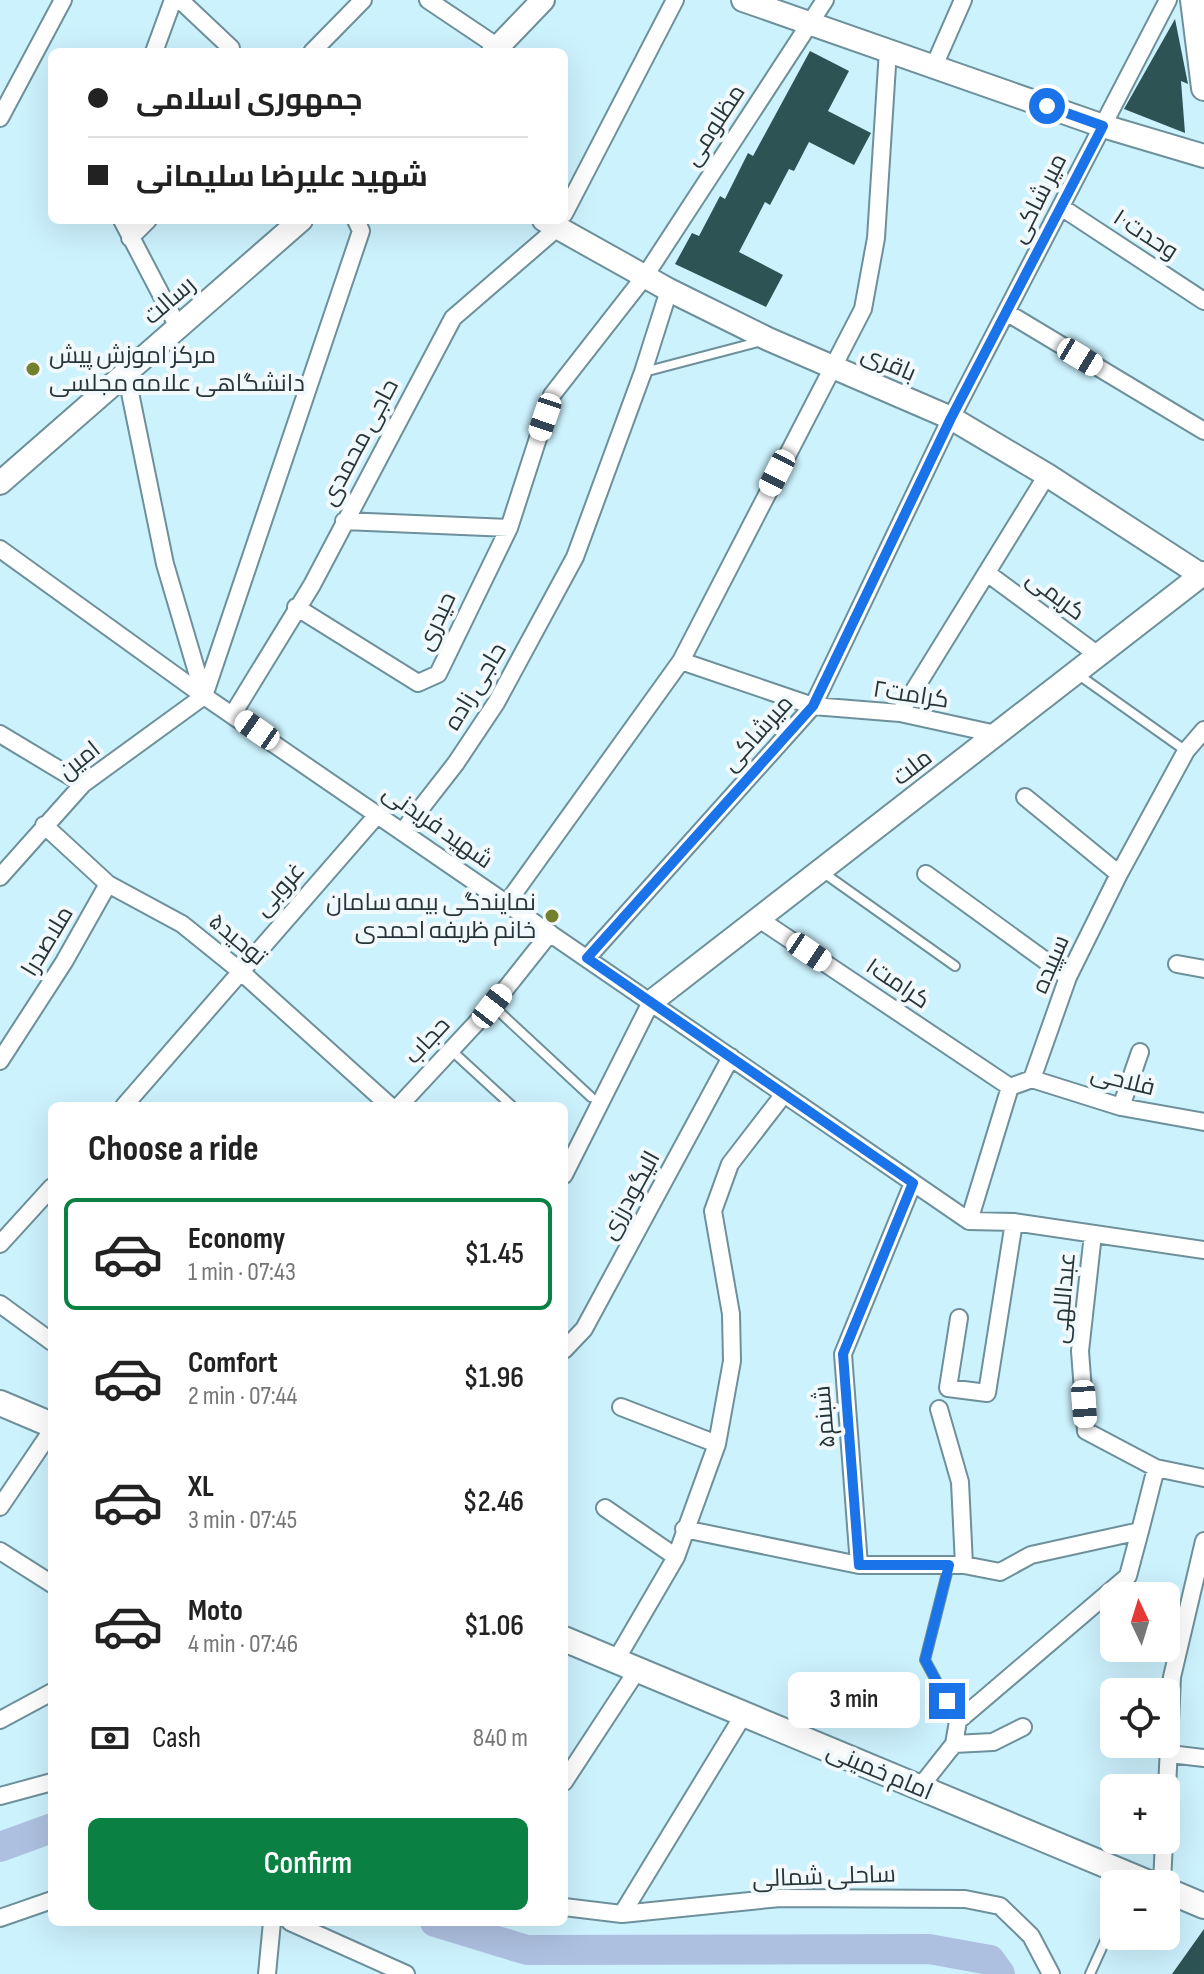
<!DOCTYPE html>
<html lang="en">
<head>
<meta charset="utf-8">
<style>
  body { margin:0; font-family:"Sofia Sans Condensed",Cairo,sans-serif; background:#f6f6f6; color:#222; height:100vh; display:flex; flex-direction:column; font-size:30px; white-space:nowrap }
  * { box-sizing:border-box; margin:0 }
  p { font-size:26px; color:#767676 }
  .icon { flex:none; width:44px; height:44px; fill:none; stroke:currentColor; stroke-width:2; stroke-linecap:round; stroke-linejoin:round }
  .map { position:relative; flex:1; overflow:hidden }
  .drawer { position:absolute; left:48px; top:1102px; width:520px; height:824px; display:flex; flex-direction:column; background:#fff; border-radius:12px; box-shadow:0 8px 32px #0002 }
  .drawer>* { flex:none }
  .hud { position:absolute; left:48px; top:48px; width:520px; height:176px; border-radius:12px; box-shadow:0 8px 32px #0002; display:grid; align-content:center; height:176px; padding:0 40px; background:#fff }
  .needle { width:52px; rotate:356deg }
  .tools { position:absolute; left:1100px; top:1582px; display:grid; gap:16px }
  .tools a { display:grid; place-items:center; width:80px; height:80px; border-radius:12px; background:#fff; box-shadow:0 8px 32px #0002; font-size:40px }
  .end { position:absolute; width:36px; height:36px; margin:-18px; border:10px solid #1a73e8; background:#fff; box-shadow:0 0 0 4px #fff }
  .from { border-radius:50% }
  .bubble { position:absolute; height:56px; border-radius:12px; background:#fff; box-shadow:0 8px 32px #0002; font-size:26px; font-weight:600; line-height:56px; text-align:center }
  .car { position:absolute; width:24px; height:48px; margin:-24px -12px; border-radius:10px; box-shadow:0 0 6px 2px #0007; background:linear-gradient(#fff 24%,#345 0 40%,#fff 0 76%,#345 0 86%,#fff 0) }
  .hud b { display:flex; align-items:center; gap:28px; height:76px; font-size:30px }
  .hud b+b { border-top:2px solid #e0e0e0 }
  .hud i { width:20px; height:20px; background:#222 }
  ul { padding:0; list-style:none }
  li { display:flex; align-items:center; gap:24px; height:112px; margin:0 16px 12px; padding:0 24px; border:4px solid transparent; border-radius:12px }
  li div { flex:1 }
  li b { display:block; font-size:30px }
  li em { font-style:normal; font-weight:600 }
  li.current { border-color:#0b8043 }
  li>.icon { width:72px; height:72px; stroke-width:1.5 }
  h2 { padding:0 40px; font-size:36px; line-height:96px }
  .pay { display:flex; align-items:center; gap:20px; height:88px; padding:0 40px; font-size:30px }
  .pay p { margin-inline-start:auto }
  .cta { display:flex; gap:16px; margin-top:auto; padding:16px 40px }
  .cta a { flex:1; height:92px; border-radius:12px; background:#0b8043; color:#fff; font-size:32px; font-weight:600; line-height:92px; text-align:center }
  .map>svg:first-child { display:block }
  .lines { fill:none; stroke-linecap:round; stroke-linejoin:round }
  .river { stroke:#adc0e0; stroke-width:30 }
  .building { fill:#2e5354 }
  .service-casing { stroke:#6d909b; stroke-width:12 }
  .minor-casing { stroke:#6d909b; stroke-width:20 }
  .tertiary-casing { stroke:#6d909b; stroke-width:26 }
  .secondary-casing { stroke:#6d909b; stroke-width:28 }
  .service { stroke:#fff; stroke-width:8 }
  .minor { stroke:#fff; stroke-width:16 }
  .tertiary { stroke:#fff; stroke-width:22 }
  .secondary { stroke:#fff; stroke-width:24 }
  .route { stroke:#1a73e8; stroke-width:10 }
  .poi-dot { fill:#73802e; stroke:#f2f9fc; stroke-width:3 }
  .labels { text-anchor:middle; stroke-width:8; stroke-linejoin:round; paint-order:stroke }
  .street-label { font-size:24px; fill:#26353a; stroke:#f2f9fc }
  .poi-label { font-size:24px; fill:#26353a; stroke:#f2f9fc; text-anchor:start }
</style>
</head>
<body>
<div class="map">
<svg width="1204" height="1974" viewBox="0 0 1204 1974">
  <rect width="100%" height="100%" fill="#ccf2fe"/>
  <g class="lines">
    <path class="river" d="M0 1847 52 1828
      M435 1922 527 1950 929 1949 990 1960 1000 1974"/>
  </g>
  <path class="building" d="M1175 19 1188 84 1181 81 1185 133 1124 109Z
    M810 51 849 71 828 111 871 133 854 165 809 142 794 171 789 169 770 205 765 202 739 252 783 275 766 307 675 264 692 233 699 236 720 196 725 199 748 153 753 156Z
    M1204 1929V1974H1172Z"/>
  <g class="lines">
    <g class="service-casing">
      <path id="service" d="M644 372 762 341
        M1076 673 1186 751
        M821 871 955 966
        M493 1006 591 1097
        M451 1050 512 1106
        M949 1565 925 1660 958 1721
        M1090 1974 1114 1921"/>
    </g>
    <g class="minor-casing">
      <path id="minor" d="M180 0 231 48
        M428 0 498 47
        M154 52 173 0
        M312 52 363 0
        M934 66 963 0
        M0 118 63 0
        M1061 207 1204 301
        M564 214 675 0
        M122 220 178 327
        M130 238 148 220
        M1006 312 1204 431
        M126 373 165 564 204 696
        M344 521 509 528
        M0 549 204 696 969 1221
        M987 573 1098 655
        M296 607 418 683 438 674 509 528 552 395 645 276 825 0
        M681 661 813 706 900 713 996 734
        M204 696 361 231 356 220
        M900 713 1047 475
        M233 714 312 585 453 318 556 229 560 221
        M0 734 83 784
        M1025 797 1119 874
        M44 825 108 884 182 924 239 970 390 1106
        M403 831 456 763 496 703 575 557 643 372 669 290
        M926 874 1068 977
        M0 877 83 784 204 696
        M507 903 681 661 863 309 876 238 888 50
        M759 919 1010 1087
        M587 958 813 706 951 418 1168 0
        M1177 964 1204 969
        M0 1061 64 962 108 884
        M1032 1079 1121 1107 1204 1122
        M124 1106 378 814
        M399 1106 492 1006 550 933
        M1121 1107 1140 1052
        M564 1175 651 1002
        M969 1221 1010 1087 1032 1079 1068 977 1119 874 1186 751 1204 730
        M969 1221 1014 1222 1204 1250
        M1093 1234 1080 1351 1086 1431 1156 1468 1204 1478
        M0 1244 52 1187
        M0 1304 52 1342
        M959 1318 948 1388 987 1393 1014 1222
        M564 1350 584 1329 731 1057
        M621 1407 717 1444
        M939 1409 960 1482 964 1565
        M0 1507 52 1430
        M605 1508 676 1557
        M684 1529 859 1565H964L1000 1572 1031 1555 1140 1531 1156 1468
        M0 1551 52 1584
        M859 1565 843 1354 913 1183
        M616 1660 676 1557 717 1444 732 1361 731 1314 713 1211 730 1164 784 1094
        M0 1720 52 1692
        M954 1744 993 1742 1023 1727
        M1170 1754 1204 1758
        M564 1782 638 1669
        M920 1787 954 1744 958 1721 1128 1576 1140 1531
        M0 1796 52 1782
        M1166 1812 1172 1677 1204 1541
        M1162 1884 1164 1840
        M564 1907 622 1914 780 1898 965 1899 1000 1906 1031 1936 1051 1974
        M622 1914 744 1714
        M0 1918 52 1900
        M290 1922 406 1974
        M267 1974 272 1922"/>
    </g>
    <g class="tertiary-casing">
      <path id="tertiary" d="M743 0 1103 126 1204 156
        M493 52 543 0
        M544 220 669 290 768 339 951 418 1047 475 1201 575
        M0 483 301 220
        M651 1002 1204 573"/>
    </g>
    <g class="secondary-casing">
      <path id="secondary" d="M1193 0 1204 88
        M0 1403 52 1425
        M564 1639 1151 1884
        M1166 1890 1204 1906"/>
    </g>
    <use href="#service" class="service"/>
    <use href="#minor" class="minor"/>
    <use href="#tertiary" class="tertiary"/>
    <use href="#secondary" class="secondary"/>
  </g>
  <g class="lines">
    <path class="route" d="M947 1701 925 1660 949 1565H859L843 1354 913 1183 587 958 813 706 951 418 1103 126 1047 106"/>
  </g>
  <g class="poi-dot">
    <circle cx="33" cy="369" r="8"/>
    <circle cx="552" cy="916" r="8"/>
  </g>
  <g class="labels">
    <g class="street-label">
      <text transform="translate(714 125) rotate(-57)" y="8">مظلومی</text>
      <text transform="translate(1038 198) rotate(-63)" y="8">میر شاکی</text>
      <text transform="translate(1146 234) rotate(33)" y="8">وحدت۱۰</text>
      <text transform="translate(169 300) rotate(-41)" y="8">رسالت</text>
      <text transform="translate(889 363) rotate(23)" y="8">باقری</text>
      <text transform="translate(359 442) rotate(-62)" y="8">حاجی محمدی</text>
      <text transform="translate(1056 595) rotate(37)" y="8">کریمی</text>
      <text transform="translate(436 621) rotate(-65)" y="8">حیدری</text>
      <text transform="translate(475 686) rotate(-59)" y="8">حاجی زاده</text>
      <text transform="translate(911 694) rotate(9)" y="8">کرامت۲</text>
      <text transform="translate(757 733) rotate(-48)" y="8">میرشاکی</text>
      <text transform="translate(79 760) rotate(-39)" y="8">امین</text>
      <text transform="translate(912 767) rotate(-38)" y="8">ملت</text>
      <text transform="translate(438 826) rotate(35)" y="8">شهید فریدنی</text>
      <text transform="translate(279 889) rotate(-48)" y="8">غروبی</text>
      <text transform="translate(238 939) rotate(40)" y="8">توحید۵</text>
      <text transform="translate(47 941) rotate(-59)" y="8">ملاصدرا</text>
      <text transform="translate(1050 964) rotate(-67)" y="8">سپیده</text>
      <text transform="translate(898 983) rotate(34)" y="8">کرامت۱</text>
      <text transform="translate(427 1040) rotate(-47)" y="8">حجاب</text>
      <text transform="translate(1123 1080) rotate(14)" y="8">فلاحی</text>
      <text transform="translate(630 1195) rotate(-61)" y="8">الیگودرزی</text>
      <text transform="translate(1063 1298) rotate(-85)" y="8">عبداللهی</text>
      <text transform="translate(824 1417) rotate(-95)" y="8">شبنم۵</text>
      <text transform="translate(880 1771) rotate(23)" y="8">امام خمینی</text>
      <text transform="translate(824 1876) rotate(-2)" y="8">ساحلی شمالی</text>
    </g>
    <g class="poi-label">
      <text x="49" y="363">مرکز اموزش پیش<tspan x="49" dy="28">دانشگاهی علامه مجلسی</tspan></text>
      <text x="536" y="910" text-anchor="end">نمایندگی بیمه سامان<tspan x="536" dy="28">خانم ظریفه احمدی</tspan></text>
    </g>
  </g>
</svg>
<div class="tools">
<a><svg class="needle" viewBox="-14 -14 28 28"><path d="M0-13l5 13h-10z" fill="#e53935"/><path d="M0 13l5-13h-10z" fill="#767676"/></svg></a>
<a><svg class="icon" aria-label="locate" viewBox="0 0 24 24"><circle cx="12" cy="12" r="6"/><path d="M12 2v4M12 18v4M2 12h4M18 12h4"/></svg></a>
<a>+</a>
<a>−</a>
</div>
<i class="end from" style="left:1047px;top:106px"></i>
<i class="end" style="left:947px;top:1701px"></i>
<div class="bubble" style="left:788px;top:1672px;width:132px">3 min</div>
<i class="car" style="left:1080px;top:357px;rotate:121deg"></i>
<i class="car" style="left:545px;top:417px;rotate:199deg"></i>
<i class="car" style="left:777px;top:473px;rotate:207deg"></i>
<i class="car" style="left:257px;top:730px;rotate:305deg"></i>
<i class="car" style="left:809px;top:952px;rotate:124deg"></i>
<i class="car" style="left:492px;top:1006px;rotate:38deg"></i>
<i class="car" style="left:1084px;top:1404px;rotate:176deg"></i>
<div class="hud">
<b><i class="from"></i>جمهوری اسلامی</b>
<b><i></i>شهید علیرضا سلیمانی</b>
</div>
<section class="drawer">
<h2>Choose a ride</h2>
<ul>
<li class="current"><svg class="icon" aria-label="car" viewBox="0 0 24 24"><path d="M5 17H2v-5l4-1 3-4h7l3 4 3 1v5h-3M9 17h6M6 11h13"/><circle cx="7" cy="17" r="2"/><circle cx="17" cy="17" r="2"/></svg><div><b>Economy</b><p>1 min · 07:43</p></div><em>$1.45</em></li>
<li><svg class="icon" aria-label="car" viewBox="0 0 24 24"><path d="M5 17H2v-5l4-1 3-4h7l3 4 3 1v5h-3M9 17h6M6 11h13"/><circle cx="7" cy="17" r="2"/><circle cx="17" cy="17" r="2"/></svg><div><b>Comfort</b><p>2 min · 07:44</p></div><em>$1.96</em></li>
<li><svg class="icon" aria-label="car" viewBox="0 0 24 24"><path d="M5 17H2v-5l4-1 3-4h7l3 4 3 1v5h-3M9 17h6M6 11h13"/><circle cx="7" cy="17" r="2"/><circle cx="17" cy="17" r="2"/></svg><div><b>XL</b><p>3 min · 07:45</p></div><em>$2.46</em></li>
<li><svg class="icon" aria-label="car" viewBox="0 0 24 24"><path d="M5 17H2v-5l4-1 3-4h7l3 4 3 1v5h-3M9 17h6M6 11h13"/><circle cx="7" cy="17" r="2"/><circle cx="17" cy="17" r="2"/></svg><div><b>Moto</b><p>4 min · 07:46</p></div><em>$1.06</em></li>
</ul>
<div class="pay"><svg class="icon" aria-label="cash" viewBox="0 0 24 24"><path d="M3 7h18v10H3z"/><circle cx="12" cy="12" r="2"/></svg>Cash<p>840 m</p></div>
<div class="cta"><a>Confirm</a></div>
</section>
</div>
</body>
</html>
